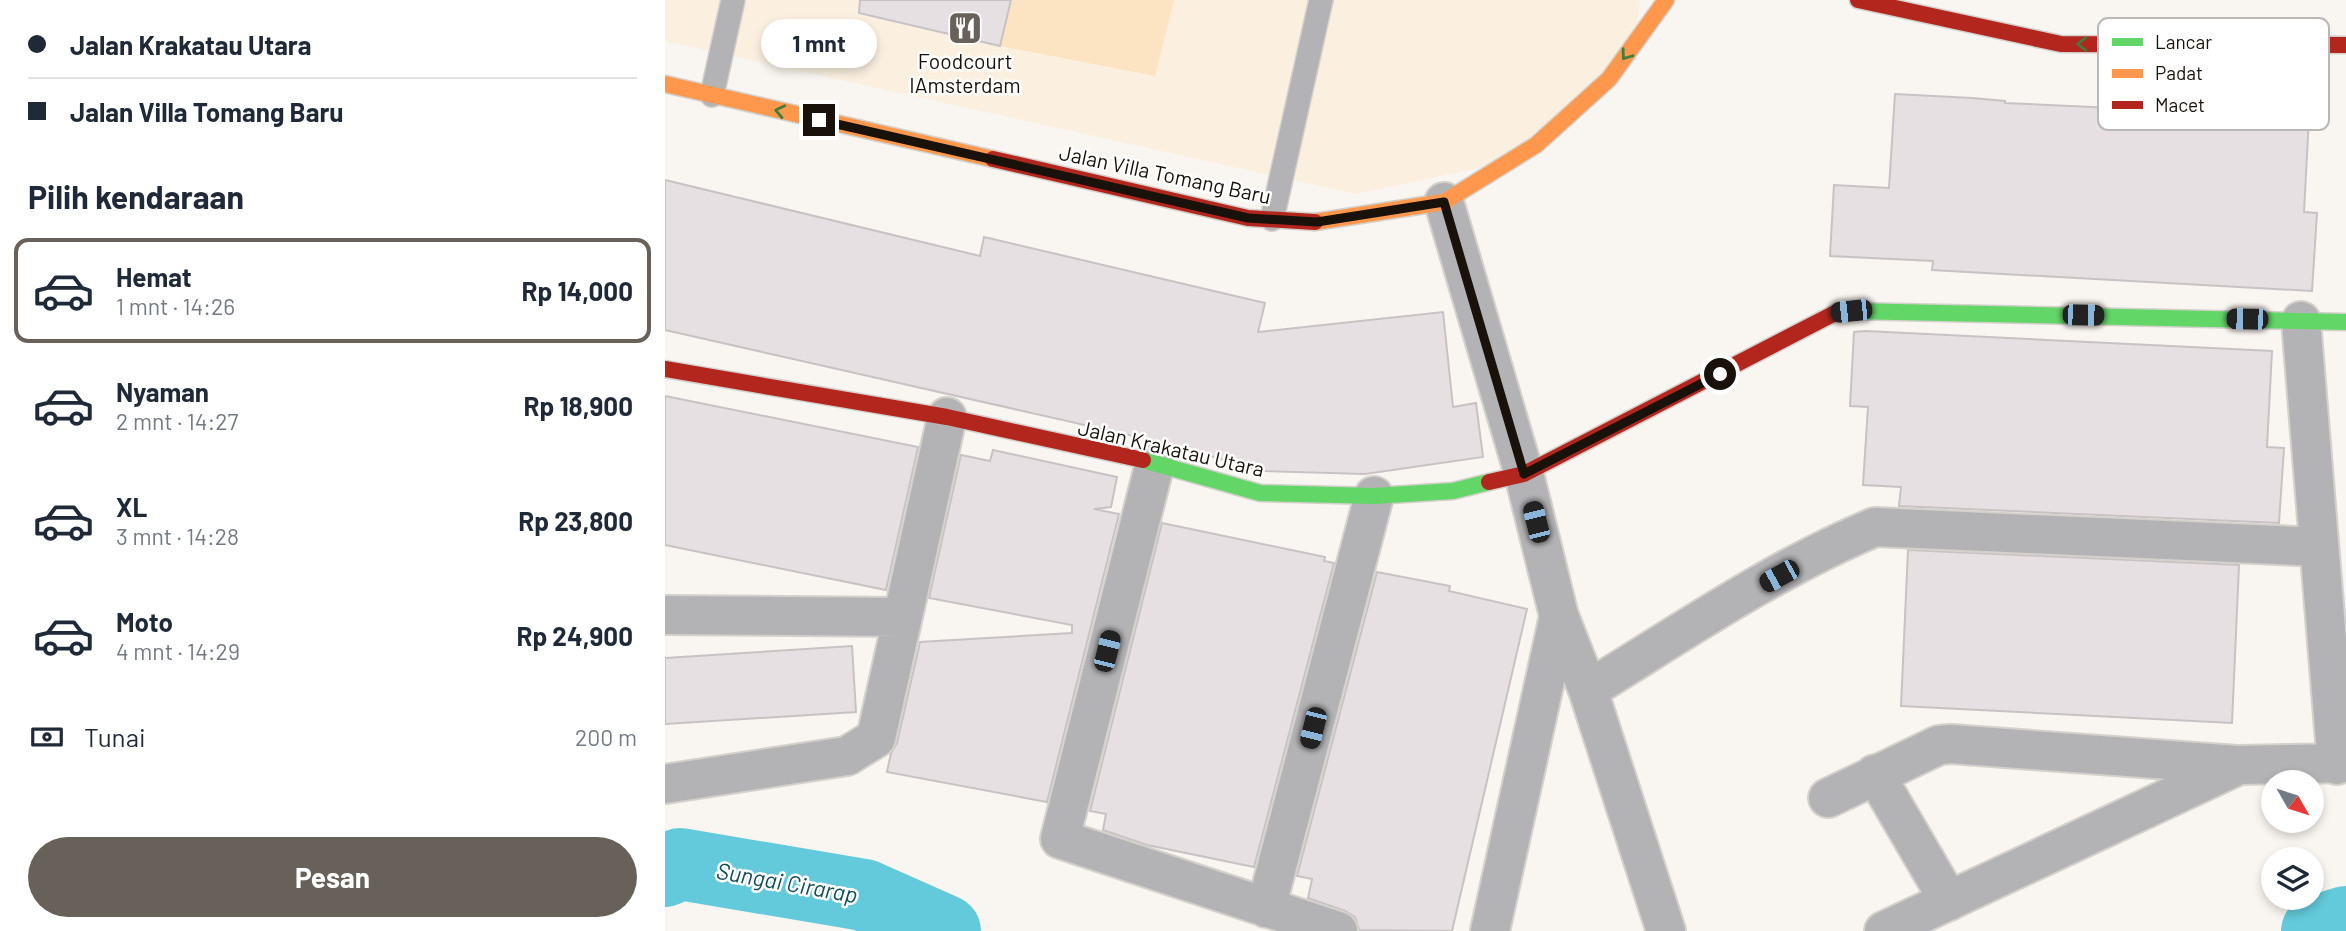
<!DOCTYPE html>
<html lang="id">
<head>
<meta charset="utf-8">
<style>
  body { margin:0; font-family:Barlow,sans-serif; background:#f2f2f3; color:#1f2937; height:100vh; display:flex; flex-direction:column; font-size:26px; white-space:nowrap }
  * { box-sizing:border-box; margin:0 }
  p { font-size:23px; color:#747a83 }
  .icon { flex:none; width:38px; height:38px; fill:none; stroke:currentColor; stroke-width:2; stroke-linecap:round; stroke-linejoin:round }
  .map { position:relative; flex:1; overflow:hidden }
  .sheet { display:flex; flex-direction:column; background:#fff; width:665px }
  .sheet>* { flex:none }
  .banner { display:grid; align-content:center; height:154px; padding:0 28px; background:#fff }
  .needle { width:46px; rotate:129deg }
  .tools { position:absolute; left:1596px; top:770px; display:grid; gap:14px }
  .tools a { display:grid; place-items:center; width:63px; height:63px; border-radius:50%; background:#fff; box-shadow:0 4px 10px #0003; font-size:35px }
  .end { position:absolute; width:32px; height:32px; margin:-16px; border:9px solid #18120a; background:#fff; box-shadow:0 0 0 4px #fff }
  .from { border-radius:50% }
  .bubble { position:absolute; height:49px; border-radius:24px; background:#fff; box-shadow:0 4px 10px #0003; font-size:23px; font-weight:700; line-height:49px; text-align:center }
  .car { position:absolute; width:21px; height:42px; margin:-21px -10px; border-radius:9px; box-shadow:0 0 5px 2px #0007; background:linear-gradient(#222 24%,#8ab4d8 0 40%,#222 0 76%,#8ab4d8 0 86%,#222 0) }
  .banner b { display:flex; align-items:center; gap:24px; height:66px; font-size:26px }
  .banner b+b { border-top:2px solid #e0e1e3 }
  .banner i { width:18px; height:18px; background:#1f2937 }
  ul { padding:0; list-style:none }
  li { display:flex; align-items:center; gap:21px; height:105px; margin:0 14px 10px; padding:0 14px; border:4px solid transparent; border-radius:14px }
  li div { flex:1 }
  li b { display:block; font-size:26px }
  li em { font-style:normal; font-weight:700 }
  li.active { border-color:#67615a }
  li>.icon { width:63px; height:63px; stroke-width:1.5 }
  h2 { padding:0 28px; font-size:32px; line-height:84px }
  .pay { display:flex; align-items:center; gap:18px; height:77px; padding:0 28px; font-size:26px }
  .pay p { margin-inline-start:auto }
  .primary-button { display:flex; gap:14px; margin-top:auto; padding:14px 28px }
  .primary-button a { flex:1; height:80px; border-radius:42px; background:#67615a; color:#fff; font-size:28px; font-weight:700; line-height:80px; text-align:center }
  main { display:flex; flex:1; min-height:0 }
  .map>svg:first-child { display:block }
  .built { fill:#fbf0e0 }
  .green { fill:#fce3c1 }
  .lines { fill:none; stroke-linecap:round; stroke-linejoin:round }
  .river { stroke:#62cada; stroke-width:72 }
  .building { fill:#e6e0e3; stroke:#c8c2c4; stroke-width:2 }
  .lane-casing { stroke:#d4d1cc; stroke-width:26 }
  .street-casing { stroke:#d4d1cc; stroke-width:42 }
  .fast-casing { stroke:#d4d1cc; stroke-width:19 }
  .slow-casing { stroke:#d4d1cc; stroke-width:19 }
  .jam-casing { stroke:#d4d1cc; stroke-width:19 }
  .lane { stroke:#b3b3b5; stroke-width:23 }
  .street { stroke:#b3b3b5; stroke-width:38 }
  .fast { stroke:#63d668; stroke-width:16 }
  .slow { stroke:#ff974d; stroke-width:16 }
  .jam { stroke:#b3261e; stroke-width:16 }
  .oneway { stroke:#417e3e }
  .route { stroke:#18120a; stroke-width:9 }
  .labels { text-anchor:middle; stroke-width:5; stroke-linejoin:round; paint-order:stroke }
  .poi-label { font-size:21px; fill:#18120a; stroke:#fff }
  .street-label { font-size:21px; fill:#18120a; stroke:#fff }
  .water-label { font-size:23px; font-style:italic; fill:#134d58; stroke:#fff }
  .key { fill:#fff; stroke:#bab8b6; stroke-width:2 }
  .key-label { font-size:19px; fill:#18120a }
</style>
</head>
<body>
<main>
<section class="sheet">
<div class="banner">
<b><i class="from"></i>Jalan Krakatau Utara</b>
<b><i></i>Jalan Villa Tomang Baru</b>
</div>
<h2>Pilih kendaraan</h2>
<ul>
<li class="active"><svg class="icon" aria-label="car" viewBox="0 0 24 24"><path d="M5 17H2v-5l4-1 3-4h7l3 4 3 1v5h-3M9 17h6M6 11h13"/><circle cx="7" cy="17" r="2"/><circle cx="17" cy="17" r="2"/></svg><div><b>Hemat</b><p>1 mnt · 14:26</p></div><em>Rp 14,000</em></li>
<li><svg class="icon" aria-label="car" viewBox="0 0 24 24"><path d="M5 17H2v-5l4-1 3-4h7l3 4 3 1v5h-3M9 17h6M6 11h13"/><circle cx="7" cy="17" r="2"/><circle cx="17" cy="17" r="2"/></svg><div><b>Nyaman</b><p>2 mnt · 14:27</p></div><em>Rp 18,900</em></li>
<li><svg class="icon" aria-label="car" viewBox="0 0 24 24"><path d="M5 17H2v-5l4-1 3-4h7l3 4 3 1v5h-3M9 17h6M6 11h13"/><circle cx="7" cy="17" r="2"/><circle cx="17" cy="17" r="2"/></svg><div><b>XL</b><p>3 mnt · 14:28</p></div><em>Rp 23,800</em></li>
<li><svg class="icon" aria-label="car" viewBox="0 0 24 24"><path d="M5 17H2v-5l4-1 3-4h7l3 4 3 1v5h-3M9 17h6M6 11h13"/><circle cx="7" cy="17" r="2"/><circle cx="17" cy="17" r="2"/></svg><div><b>Moto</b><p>4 mnt · 14:29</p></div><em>Rp 24,900</em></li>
</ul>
<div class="pay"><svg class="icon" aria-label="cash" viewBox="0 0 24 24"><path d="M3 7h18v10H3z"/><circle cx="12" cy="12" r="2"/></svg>Tunai<p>200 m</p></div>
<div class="primary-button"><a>Pesan</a></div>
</section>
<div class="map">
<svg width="1681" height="931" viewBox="0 0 1681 931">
  <rect width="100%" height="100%" fill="#f9f5f0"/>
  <path class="built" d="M0 0H975L970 43 846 161 691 194 0 41Z"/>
  <path class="green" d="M346 0H509L490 76 335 46Z"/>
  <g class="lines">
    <path class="river" d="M0 871 15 864 199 895 280 931
      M1652 931 1681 922"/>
  </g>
  <path class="building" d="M195 0H346L335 46 194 13Z
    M1230 94 1307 98 1340 101V103L1644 117 1639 212 1652 213 1647 291 1267 270 1268 261 1165 256 1169 185 1224 188Z
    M0 180 315 256 319 237 600 303 593 332 778 312 788 407 811 403 818 457 700 474 598 471 495 442 0 330Z
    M1201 331 1607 351 1602 447 1619 448 1614 523 1234 506 1236 487 1198 485 1203 407 1185 406 1189 332Z
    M0 396 253 447 221 590 0 545Z
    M328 450 452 477 446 507 429 509 454 514 382 802 222 772 226 753 232 743 255 642 407 633V625L264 598 296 455 325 461Z
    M497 523 660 557 659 561 669 563 589 867 482 845 438 830 441 814 425 811Z
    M1243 550 1574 565 1567 723 1236 706Z
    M712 572 785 586 784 591 862 609 787 931 694 930 690 917 680 911 643 898 647 879 632 876Z
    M187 646 191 712 0 724V658Z"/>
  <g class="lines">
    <g class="lane-casing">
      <path id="lane" d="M47 95 68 0
        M607 219 656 0"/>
    </g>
    <g class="street-casing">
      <path id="street" d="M779 202 859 474 894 616 923 690 1001 931
        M1636 321 1672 765
        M490 463 395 839 673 931
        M0 615 237 617
        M923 690C1016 633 1109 569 1210 527L1654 547
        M1210 774 1284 901
        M0 784 182 756 211 738 282 417
        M1163 798 1274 745 1286 744 1572 765
        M601 908 709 496
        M825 931 894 616
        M1219 931 1574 765 1681 763"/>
    </g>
    <g class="fast-casing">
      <path id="fast" d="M1186 311 1681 322
        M478 460 595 493 709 496 788 491 824 482"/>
    </g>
    <g class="slow-casing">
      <path id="slow" d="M0 84 328 159
        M650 222 779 202 871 145 944 79 1001 0"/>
    </g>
    <g class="jam-casing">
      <path id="jam" d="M1193 0 1396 44 1681 45
        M328 159 583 218 650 222
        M0 369 282 417 478 460
        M824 482 859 474 1172 312 1186 311"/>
    </g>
    <use href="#lane" class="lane"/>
    <use href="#street" class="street"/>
    <use href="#fast" class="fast"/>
    <use href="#slow" class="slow"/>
    <use href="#jam" class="jam"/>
  </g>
  <defs><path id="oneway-chevron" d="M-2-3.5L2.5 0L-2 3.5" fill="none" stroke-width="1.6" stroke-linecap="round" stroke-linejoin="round" transform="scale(1.75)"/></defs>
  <g class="oneway">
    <use href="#oneway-chevron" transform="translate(1417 44) rotate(-180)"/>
    <use href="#oneway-chevron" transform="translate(961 55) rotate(126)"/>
    <use href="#oneway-chevron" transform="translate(115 111) rotate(-167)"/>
  </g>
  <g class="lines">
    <path class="route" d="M154 120 583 218 652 222 779 202 859 474 1055 374"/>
  </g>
  <defs>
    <g id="restaurant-square" transform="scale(1.75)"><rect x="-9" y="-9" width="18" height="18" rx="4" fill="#67615a" stroke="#fff"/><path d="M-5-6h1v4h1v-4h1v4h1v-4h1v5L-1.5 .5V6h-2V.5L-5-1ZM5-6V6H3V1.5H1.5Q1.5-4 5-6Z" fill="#fff"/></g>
  </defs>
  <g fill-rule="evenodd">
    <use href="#restaurant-square" x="300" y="28"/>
  </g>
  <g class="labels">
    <g class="poi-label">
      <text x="300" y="69">Foodcourt<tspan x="300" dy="24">IAmsterdam</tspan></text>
    </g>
    <g class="street-label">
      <text transform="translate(500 175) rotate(12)" y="7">Jalan Villa Tomang Baru</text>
      <text transform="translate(506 449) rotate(13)" y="7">Jalan Krakatau Utara</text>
    </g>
    <g class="water-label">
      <text transform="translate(122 883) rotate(10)" y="8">Sungai Cirarap</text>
    </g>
  </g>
  <rect x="1433" y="18" width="231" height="112" rx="10" class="key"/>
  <rect x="1447" y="38" width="31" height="8" fill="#63d668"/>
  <rect x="1447" y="69" width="31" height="9" fill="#ff974d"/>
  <rect x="1447" y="101" width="31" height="8" fill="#b3261e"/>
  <g class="key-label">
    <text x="1490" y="49">Lancar</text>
    <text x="1490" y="80">Padat</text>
    <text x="1490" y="112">Macet</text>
  </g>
</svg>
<div class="tools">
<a><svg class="needle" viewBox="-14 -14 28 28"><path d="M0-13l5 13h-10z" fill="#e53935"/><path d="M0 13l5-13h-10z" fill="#747a83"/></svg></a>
<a><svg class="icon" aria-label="layers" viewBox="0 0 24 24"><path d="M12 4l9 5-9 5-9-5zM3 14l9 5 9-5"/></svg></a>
</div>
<i class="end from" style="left:1055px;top:374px"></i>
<i class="end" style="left:154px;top:120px"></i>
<div class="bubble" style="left:96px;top:19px;width:116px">1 mnt</div>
<i class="car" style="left:1186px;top:311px;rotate:264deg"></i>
<i class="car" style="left:1418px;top:315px;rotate:91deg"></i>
<i class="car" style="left:1582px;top:319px;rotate:271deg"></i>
<i class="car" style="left:871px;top:522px;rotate:346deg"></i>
<i class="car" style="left:1114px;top:576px;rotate:241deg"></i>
<i class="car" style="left:442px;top:651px;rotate:14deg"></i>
<i class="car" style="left:648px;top:728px;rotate:194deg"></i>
</div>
</main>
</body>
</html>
